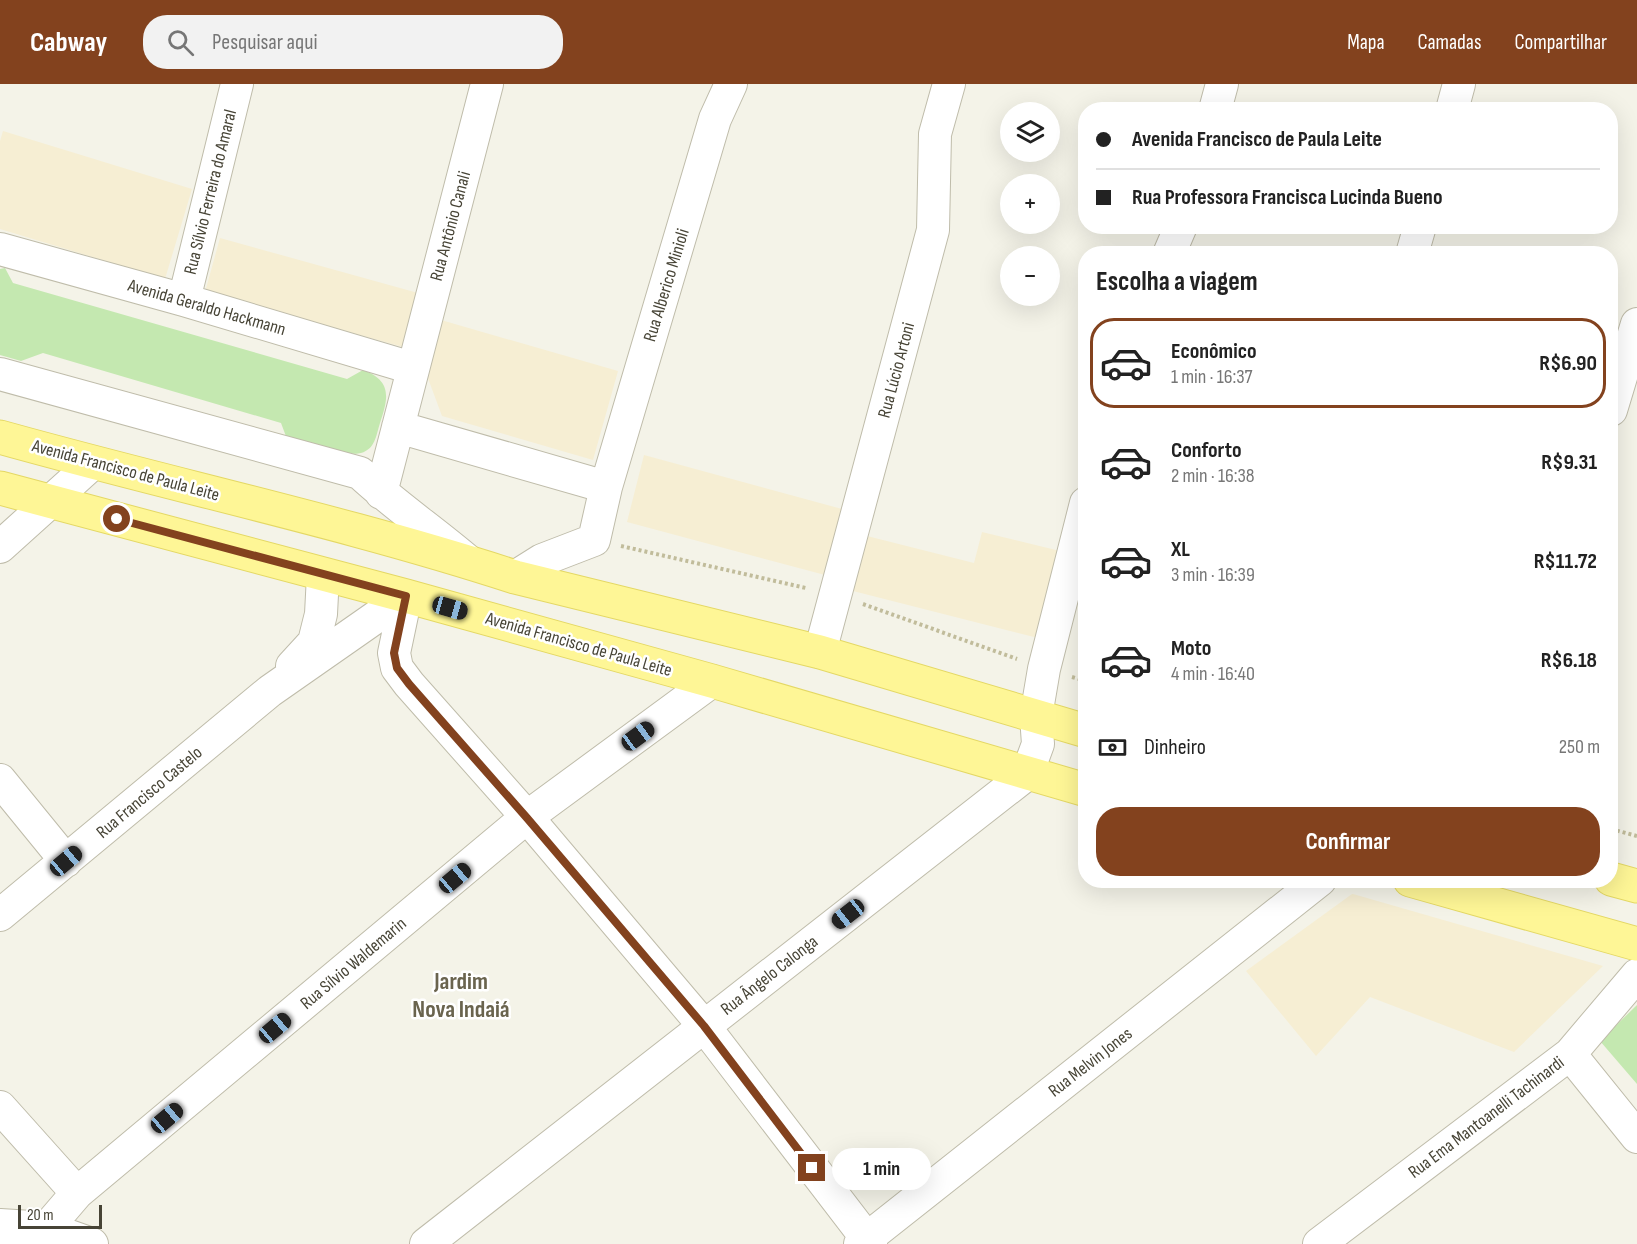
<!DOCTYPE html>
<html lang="pt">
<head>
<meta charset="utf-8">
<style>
  body { margin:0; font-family:"Sofia Sans Condensed",sans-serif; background:#f2f2f2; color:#222; height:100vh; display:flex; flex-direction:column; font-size:22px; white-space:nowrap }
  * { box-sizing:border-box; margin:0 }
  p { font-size:20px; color:#767676 }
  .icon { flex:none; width:33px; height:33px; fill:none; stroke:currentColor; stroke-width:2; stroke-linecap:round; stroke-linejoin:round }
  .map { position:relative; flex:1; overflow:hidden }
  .side { position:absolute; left:1078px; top:162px; width:540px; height:642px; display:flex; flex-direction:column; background:#fff; border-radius:24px; box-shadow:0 6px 24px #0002 }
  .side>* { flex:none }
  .guide { position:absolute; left:1078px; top:18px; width:540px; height:132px; border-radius:24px; box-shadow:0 6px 24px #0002; display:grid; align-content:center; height:132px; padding:0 18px; background:#fff }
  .buttons { position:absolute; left:1000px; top:18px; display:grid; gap:12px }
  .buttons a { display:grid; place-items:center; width:60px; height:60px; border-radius:50%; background:#fff; box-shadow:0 6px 24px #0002; font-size:30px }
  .scale { position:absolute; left:18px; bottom:15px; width:84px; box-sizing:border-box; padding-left:6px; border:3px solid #474436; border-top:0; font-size:16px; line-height:21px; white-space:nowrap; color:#474436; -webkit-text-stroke:4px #fff; paint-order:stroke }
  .end { position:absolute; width:27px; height:27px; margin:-14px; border:8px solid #83421e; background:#fff; box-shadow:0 0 0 3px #fff }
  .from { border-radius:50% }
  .bubble { position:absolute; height:42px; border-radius:21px; background:#fff; box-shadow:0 6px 24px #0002; font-size:20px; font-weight:700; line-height:42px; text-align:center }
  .car { position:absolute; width:18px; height:36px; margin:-18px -9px; border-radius:8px; box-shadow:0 0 4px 2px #0007; background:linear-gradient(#222 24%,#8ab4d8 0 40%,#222 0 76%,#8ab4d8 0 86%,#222 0) }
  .guide b { display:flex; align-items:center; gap:21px; height:57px; font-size:22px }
  .guide b+b { border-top:2px solid #e0e0e0 }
  .guide i { width:15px; height:15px; background:#222 }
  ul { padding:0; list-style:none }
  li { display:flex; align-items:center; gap:18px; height:90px; margin:0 12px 9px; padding:0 6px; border:3px solid transparent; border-radius:24px }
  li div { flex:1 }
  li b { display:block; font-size:22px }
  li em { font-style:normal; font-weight:700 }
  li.selected { border-color:#83421e }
  li>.icon { width:54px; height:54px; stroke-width:1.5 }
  h2 { padding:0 18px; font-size:27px; line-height:72px }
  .pay { display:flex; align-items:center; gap:15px; height:66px; padding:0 18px; font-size:22px }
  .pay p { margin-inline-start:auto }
  .cta { display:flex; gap:12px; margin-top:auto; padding:12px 18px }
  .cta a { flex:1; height:69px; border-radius:24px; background:#83421e; color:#fff; font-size:24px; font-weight:700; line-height:69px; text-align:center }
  header { display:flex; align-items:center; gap:36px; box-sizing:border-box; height:84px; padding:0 30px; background:#83421e; color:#fff }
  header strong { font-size:28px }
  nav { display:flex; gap:33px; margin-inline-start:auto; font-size:21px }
  .search { width:420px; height:54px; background:#f2f2f2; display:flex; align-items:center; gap:15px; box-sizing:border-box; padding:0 21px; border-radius:24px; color:#767676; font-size:22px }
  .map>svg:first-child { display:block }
  .commercial { fill:#f6eed3 }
  .green { fill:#c4e8b0 }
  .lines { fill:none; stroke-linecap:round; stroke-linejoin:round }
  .street-casing { stroke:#bfbcaa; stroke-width:34 }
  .primary-casing { stroke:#e4d865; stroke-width:35 }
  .path { stroke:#c1bc9b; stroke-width:4; stroke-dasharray:3 3; stroke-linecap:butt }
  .street { stroke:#fff; stroke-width:32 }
  .primary { stroke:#fef696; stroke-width:33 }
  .route { stroke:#83421e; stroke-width:8 }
  .labels { text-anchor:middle; stroke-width:5; stroke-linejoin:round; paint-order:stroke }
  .street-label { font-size:18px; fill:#474436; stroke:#fff }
  .district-label { font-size:24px; font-weight:bold; fill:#6a644e; stroke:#fff }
</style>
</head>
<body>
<header>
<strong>Cabway</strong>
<div class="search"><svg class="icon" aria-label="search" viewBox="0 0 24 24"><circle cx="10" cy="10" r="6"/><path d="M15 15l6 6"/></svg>Pesquisar aqui</div>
<nav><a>Mapa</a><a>Camadas</a><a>Compartilhar</a></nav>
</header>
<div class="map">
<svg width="1637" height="1160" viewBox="0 0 1637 1160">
  <rect width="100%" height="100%" fill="#f4f3e8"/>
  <path class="commercial" d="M3 47 192 105 165 195 0 145V57Z
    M220 154 418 209 403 263 205 208Z
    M441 236 618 287 593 376 442 332 426 289Z
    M644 371 842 425 825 491 627 438Z
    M982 448 1060 467 1038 554 853 507 867 452 974 479Z
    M1352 810H1353L1603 882 1514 968 1370 913 1316 972 1246 887Z"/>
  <path class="green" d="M5 184 13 199 347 295 363 286C393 297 388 315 380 339 376 352 375 365 361 369 347 373 303 359 287 355L281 339 43 269 21 277 0 271V185Z
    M1637 921V1000L1600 957Z"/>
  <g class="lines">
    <g class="street-casing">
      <path id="street" d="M1215 26 1222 0
        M1452 26 1459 0
        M0 165 184 216 412 284
        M1169 170 1181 142
        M1412 170 1420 142
        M184 216 237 0
        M0 290 360 389C394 421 433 447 469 478
        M1611 326 1637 240
        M398 343 606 403
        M381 409 487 0
        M0 463 93 379
        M515 493 542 476 594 456 606 403 715 35 731 0
        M406 512 394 569 397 584 409 600 527 733 704 942 871 1160
        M820 568 933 146 935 50 949 0
        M292 582 314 558 321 530 323 491
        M0 696 66 777
        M0 831 270 607 406 512
        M1570 970 1637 1053
        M0 1023 77 1109
        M0 1141 47 1144 92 1160
        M14 1160 47 1144 77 1109 527 733 712 597
        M426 1160 1027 690 1038 660 1036 632 1044 585 1086 419
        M860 1160 1320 796
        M1319 1160 1570 970 1637 891"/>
    </g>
    <g class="primary-casing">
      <path id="primary" d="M0 353C171 401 346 438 515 493L820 568 1086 647
        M0 404 406 512 712 597 1086 706
        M1611 795 1637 802
        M1410 796 1637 860"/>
    </g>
    <path class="path" d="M621 462 806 504
      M863 520 1017 575
      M1072 593 1086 597
      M1611 745 1637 752"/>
    <use href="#street" class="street"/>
    <use href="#primary" class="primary"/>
  </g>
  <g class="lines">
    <path class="route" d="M117 435 406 512 394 569 397 584 409 600 527 734 704 942 812 1084"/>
  </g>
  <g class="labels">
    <g class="street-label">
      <text transform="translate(210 108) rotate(-76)" y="6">Rua Sílvio Ferreira do Amaral</text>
      <text transform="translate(450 142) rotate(-75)" y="6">Rua Antônio Canali</text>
      <text transform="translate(666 201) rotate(-73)" y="6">Rua Alberico Minioli</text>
      <text transform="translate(207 223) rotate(16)" y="6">Avenida Geraldo Hackmann</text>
      <text transform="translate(896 286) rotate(-75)" y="6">Rua Lúcio Artoni</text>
      <text transform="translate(126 386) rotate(15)" y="6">Avenida Francisco de Paula Leite</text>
      <text transform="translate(579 560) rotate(16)" y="6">Avenida Francisco de Paula Leite</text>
      <text transform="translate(149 708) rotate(-40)" y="6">Rua Francisco Castelo</text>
      <text transform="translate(353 879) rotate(-40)" y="6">Rua Sílvio Waldemarin</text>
      <text transform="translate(769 891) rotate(-38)" y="6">Rua Ângelo Calonga</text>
      <text transform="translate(1090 978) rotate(-38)" y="6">Rua Melvin Jones</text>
      <text transform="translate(1486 1033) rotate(-37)" y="6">Rua Ema Mantoanelli Tachinardi</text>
    </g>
    <g class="district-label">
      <text x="461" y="905">Jardim<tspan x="461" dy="28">Nova Indaiá</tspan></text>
    </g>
  </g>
</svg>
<div class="buttons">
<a><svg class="icon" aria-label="layers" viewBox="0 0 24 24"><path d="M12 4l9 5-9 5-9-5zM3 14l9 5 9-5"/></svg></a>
<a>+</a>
<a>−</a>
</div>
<div class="scale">20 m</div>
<i class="end from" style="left:117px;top:435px"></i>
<i class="end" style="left:812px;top:1084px"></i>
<div class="bubble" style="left:832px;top:1064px;width:99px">1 min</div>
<i class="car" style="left:450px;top:524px;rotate:106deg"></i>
<i class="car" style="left:638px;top:652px;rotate:54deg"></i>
<i class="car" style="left:66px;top:777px;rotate:50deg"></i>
<i class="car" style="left:455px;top:794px;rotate:50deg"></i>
<i class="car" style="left:848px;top:830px;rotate:232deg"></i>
<i class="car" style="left:275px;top:944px;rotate:50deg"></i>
<i class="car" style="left:167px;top:1034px;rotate:50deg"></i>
<div class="guide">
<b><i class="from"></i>Avenida Francisco de Paula Leite</b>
<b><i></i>Rua Professora Francisca Lucinda Bueno</b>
</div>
<section class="side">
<h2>Escolha a viagem</h2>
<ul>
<li class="selected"><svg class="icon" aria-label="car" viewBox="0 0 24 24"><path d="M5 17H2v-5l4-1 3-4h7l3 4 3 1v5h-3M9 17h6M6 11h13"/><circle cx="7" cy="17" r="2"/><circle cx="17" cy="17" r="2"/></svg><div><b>Econômico</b><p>1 min · 16:37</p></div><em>R$6.90</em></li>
<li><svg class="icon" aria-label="car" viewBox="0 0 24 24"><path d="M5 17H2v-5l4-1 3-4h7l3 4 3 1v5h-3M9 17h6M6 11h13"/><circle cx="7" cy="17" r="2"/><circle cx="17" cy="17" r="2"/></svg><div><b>Conforto</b><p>2 min · 16:38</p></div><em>R$9.31</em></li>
<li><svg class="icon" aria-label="car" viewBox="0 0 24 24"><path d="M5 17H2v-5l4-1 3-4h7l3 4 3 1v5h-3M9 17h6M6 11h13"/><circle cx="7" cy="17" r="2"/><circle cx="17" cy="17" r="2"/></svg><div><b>XL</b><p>3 min · 16:39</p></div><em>R$11.72</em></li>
<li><svg class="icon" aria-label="car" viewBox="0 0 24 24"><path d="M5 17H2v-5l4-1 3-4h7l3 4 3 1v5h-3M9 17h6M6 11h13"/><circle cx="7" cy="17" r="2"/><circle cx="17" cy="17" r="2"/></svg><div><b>Moto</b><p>4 min · 16:40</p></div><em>R$6.18</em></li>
</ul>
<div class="pay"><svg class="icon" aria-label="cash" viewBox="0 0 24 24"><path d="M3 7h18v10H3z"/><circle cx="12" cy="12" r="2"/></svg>Dinheiro<p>250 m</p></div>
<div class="cta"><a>Confirmar</a></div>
</section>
</div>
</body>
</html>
